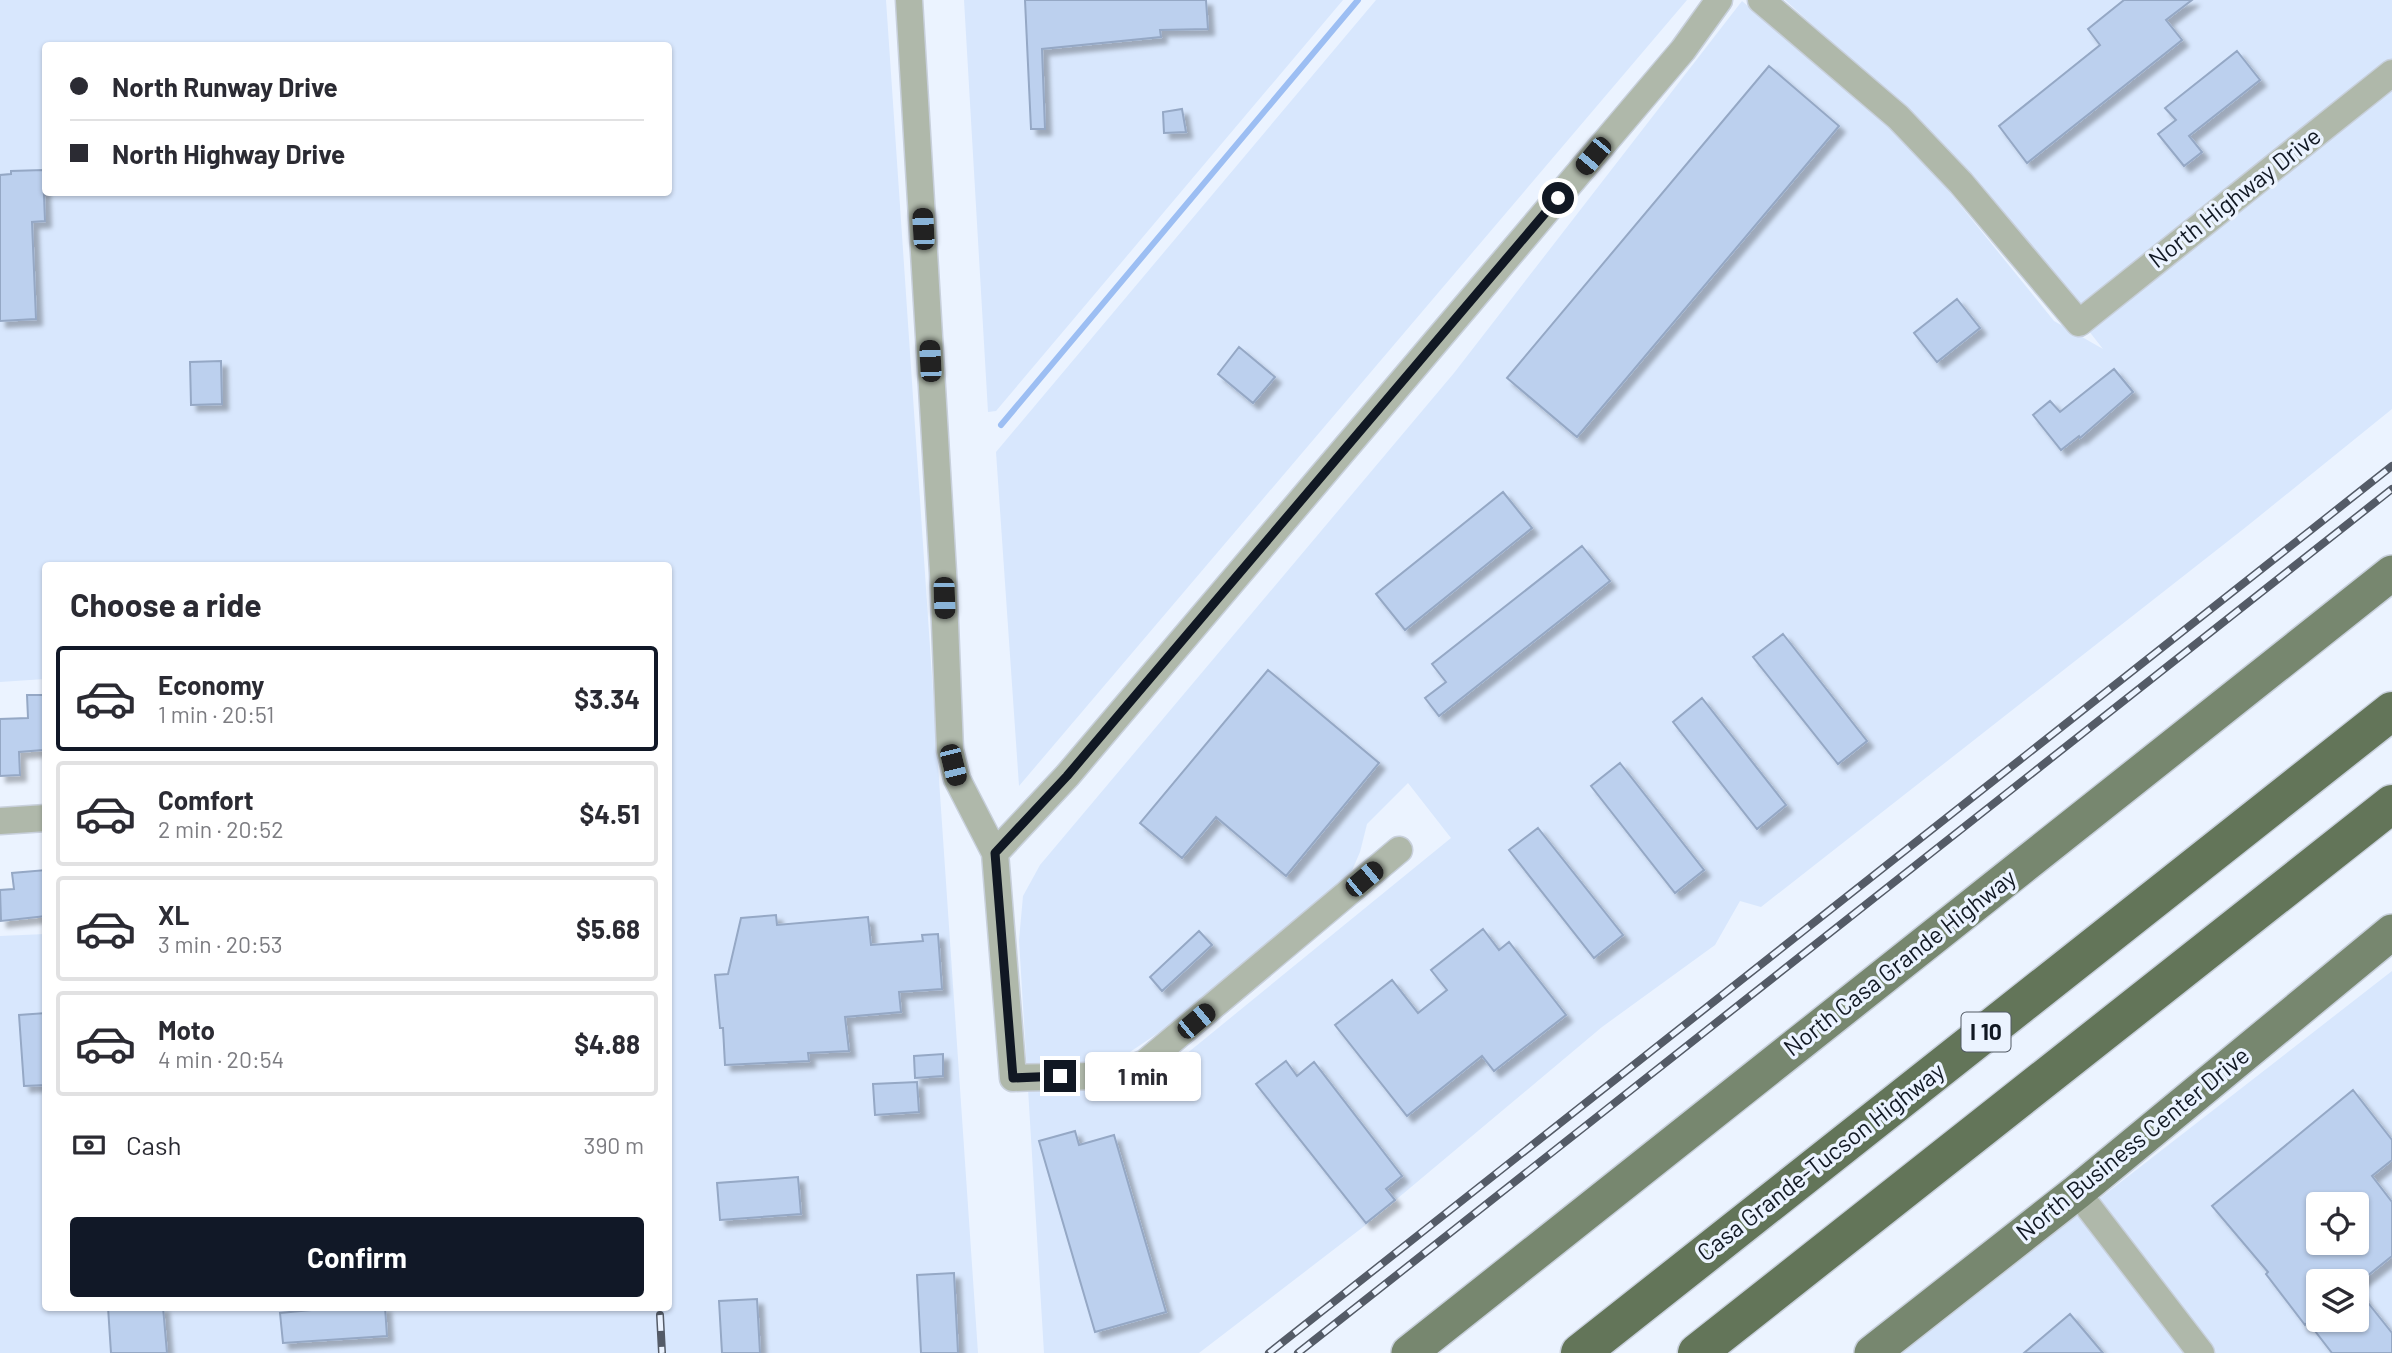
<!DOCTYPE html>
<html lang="en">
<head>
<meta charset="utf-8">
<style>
  body { margin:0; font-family:Barlow,sans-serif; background:#f2f2f3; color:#2b2b33; height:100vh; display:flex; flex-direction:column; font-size:26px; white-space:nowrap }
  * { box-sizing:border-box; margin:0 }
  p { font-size:23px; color:#7c7c81 }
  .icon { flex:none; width:38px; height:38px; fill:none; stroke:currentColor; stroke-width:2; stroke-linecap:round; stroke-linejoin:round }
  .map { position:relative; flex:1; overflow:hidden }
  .drawer { position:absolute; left:42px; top:562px; width:630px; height:749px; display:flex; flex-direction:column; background:#fff; border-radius:7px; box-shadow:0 2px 5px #0004 }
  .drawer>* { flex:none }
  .hud { position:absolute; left:42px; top:42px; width:630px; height:154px; border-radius:7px; box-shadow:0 2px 5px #0004; display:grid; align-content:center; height:154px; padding:0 28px; background:#fff }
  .buttons { position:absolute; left:2306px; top:1192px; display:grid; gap:14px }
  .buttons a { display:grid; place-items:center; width:63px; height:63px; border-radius:7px; background:#fff; box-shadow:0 2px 5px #0004; font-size:35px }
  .end { position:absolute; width:32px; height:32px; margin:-16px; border:9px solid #111823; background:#fff; box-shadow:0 0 0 4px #fff }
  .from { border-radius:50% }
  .bubble { position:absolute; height:49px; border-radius:7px; background:#fff; box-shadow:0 2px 5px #0004; font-size:23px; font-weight:700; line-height:49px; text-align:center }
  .car { position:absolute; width:21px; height:42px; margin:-21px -10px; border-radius:9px; box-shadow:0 0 5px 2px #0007; background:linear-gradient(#222 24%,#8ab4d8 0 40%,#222 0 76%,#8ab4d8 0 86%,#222 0) }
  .hud b { display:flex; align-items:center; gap:24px; height:66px; font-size:26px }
  .hud b+b { border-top:2px solid #e1e1e2 }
  .hud i { width:18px; height:18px; background:#2b2b33 }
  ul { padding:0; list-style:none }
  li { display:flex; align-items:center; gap:21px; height:105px; margin:0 14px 10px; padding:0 14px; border:4px solid #e1e1e2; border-radius:7px }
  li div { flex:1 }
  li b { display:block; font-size:26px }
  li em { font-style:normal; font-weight:700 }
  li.on { border-color:#111827 }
  li>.icon { width:63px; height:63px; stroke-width:1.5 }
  h2 { padding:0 28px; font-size:32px; line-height:84px }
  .pay { display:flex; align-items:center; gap:18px; height:77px; padding:0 28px; font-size:26px }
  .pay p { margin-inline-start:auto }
  .primary-button { display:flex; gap:14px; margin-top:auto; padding:14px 28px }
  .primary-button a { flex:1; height:80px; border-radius:7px; background:#111827; color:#fff; font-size:28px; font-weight:700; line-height:80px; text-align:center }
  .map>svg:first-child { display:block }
  .built { fill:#d8e7fd; fill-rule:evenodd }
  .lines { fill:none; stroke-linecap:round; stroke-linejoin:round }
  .stream { stroke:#9cbef3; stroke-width:6 }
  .building { fill:#bcd0ee; stroke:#95a8c5; stroke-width:2; fill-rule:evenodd; filter:url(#shadow) }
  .minor-casing { stroke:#c8d0dc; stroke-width:29 }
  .major-casing { stroke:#c8d0dc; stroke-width:38 }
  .highway-casing { stroke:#c8d0dc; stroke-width:41 }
  .minor { stroke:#afb8aa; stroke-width:26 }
  .major { stroke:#77876f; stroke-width:35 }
  .highway { stroke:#637559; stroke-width:38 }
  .rail-casing { stroke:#545b67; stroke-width:8 }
  .rail { stroke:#ebf3ff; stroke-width:5; stroke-dasharray:16; stroke-linecap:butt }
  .route { stroke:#111823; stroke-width:9 }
  .labels { text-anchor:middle; stroke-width:7; stroke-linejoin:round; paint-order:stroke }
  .shield { fill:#ebf3ff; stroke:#525a65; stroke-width:2 }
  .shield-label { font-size:23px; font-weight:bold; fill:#111823 }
  .street-label { font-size:24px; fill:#111823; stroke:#ebf3ff }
</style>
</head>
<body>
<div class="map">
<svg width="2392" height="1353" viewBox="0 0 2392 1353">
  <defs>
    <filter id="shadow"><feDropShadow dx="6" dy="6" stdDeviation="2" flood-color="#0004"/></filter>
  </defs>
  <rect width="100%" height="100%" fill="#ebf3ff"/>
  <path class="built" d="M0 0H886L978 1353H0V936L45 934 46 1307H668V565H46L45 679 0 682ZM46 46H668V192H46Z
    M964 0H1343L996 411 988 412Z
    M1376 0H1687L1019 786 996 452Z
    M1785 0H2392V409L2246 527 1761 907 1740 901 1715 945 1602 1027 1367 1224 1199 1353H1044L1019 940 1023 896 1040 865 1454 373 1742 1 1869 108 1927 164 2054 321 2103 349 1940 141ZM1408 783 1451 838 1169 1068 1136 1086 1124 1056 1164 1029 1347 882 1360 852 1367 824Z
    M2392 971V1353H1901ZM2319 1204H2357V1242H2319ZM2319 1281H2357V1320H2319Z"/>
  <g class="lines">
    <path class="stream" d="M1001 425 1358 0"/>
  </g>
  <path class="building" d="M1025 0H1206L1208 29 1160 30 1161 37 1042 49 1045 129H1031Z
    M2124 0H2192L2166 20 2182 40 2027 163 1999 126 2100 45 2088 29Z
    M2237 51 2260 80 2189 136 2202 152 2184 166 2158 134 2176 120 2165 108Z
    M1769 66 1839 126 1577 437 1507 378Z
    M1182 109 1186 132 1164 133 1163 112Z
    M43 170 45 221 32 222 36 319 0 321V175L11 174V171Z
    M1957 299 1980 328 1937 362 1914 333Z
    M1239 347 1275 377 1253 403 1218 374Z
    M221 361 222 404 191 405 190 362Z
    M2114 369 2133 392 2080 438 2079 436 2061 450 2033 415 2050 401 2060 412Z
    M1503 492 1532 528 1405 630 1376 594Z
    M1582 546 1610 581 1439 716 1425 698 1446 682 1432 664Z
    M1783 634 1867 741 1838 764 1753 657Z
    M1268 670 1379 763 1286 876 1216 817 1182 858 1140 823Z
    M27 695H43V750L19 752 20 775 0 776V719L28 718Z
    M1702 698 1786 805 1757 829 1673 722Z
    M1620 763 1704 870 1675 893 1591 786Z
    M1538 828 1623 935 1594 958 1509 850Z
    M46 870V916L1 921 0 890 14 889 12 873Z
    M776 915 777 925 868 917 871 945 923 941 922 935 938 934 942 989 899 992 901 1012 845 1017 849 1051 808 1053 809 1061 725 1065 723 1028H720L715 975 728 974 741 918Z
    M1483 929 1499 950 1509 942 1566 1015 1494 1071 1482 1056 1407 1116 1335 1025 1392 980 1418 1013 1447 990 1431 970Z
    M1199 931 1212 945 1162 991 1150 977Z
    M46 1013V1085L24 1086 19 1015Z
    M943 1054V1076L915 1078 914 1056Z
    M1286 1061 1297 1076 1314 1062 1402 1176 1386 1189 1395 1200 1366 1223 1256 1084Z
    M917 1082 919 1112 875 1115 873 1084Z
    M2353 1090 2392 1140V1160L2372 1176 2392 1202V1256L2361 1281H2319V1320H2357V1289L2392 1333V1353H2332L2308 1322 2305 1325 2266 1274 2268 1272 2212 1206ZM2319 1204H2357V1242H2319Z
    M1075 1131 1079 1145 1114 1135 1166 1312 1095 1332 1039 1141Z
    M798 1177 801 1214 720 1220 717 1183Z
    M954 1273 958 1353H921L917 1275Z
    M757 1299 760 1353H722L719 1301Z
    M108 1307H163L167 1353H111Z
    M321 1307H385L387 1336 283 1343 280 1313 321 1309Z
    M2070 1314 2103 1353H2024Z"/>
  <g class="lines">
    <g class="minor-casing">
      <path id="minor" d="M909 0 943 572 950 750 957 779 995 853 1013 1078C1054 1076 1109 1081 1145 1063L1399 850
        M1761 0 1898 117 1961 183 2079 323 2392 73
        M0 821 46 818
        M995 853 1067 776 1467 305 1683 50 1719 0
        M2077 1192 2201 1353"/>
    </g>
    <g class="major-casing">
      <path id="major" d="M1409 1353 2392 573
        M1872 1353 2077 1192 2392 932"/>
    </g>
    <g class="highway-casing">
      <path id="highway" d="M1580 1353 2392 711
        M1697 1353 2392 804"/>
    </g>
    <use href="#minor" class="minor"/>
    <use href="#major" class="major"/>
    <use href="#highway" class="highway"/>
    <g class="rail-casing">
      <path id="rail" d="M660 1315 662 1353
        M1269 1353 2392 466
        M1298 1353 2392 489"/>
    </g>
    <use href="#rail" class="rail"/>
  </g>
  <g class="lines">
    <path class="route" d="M1060 1076 1013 1078 995 853 1067 776 1558 198"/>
  </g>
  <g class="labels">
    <rect class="shield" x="1961.5" y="1012.5" width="49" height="39" rx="5"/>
    <g class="shield-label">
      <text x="1986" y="1040">I 10</text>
    </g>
    <g class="street-label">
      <text transform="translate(2235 198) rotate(-38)" y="8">North Highway Drive</text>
      <text transform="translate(1900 963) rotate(-38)" y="8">North Casa Grande Highway</text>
      <text transform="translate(2133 1144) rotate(-39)" y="8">North Business Center Drive</text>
      <text transform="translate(1821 1162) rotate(-38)" y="8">Casa Grande-Tucson Highway</text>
    </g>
  </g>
</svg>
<div class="buttons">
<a><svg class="icon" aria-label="locate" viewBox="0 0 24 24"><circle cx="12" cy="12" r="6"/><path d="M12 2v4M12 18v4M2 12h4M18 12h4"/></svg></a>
<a><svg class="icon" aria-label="layers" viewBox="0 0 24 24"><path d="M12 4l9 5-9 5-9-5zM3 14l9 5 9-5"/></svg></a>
</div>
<i class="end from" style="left:1558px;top:198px"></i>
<i class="end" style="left:1060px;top:1076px"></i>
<div class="bubble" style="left:1085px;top:1052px;width:116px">1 min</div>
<i class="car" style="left:1593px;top:156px;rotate:220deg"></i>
<i class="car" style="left:923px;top:229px;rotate:357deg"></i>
<i class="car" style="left:930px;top:361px;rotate:357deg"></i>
<i class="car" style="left:944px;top:598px;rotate:178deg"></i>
<i class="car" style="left:953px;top:765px;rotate:166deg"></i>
<i class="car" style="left:1364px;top:879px;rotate:50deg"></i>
<i class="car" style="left:1196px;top:1021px;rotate:50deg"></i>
<div class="hud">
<b><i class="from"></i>North Runway Drive</b>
<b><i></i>North Highway Drive</b>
</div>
<section class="drawer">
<h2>Choose a ride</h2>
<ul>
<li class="on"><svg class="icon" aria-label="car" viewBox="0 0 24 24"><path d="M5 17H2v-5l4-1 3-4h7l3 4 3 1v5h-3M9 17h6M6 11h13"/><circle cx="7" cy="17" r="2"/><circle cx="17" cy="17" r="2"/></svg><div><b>Economy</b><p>1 min · 20:51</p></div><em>$3.34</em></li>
<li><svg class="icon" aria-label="car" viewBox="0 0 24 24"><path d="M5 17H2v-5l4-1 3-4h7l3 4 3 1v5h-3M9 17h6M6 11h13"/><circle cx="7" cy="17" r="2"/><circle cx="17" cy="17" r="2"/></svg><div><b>Comfort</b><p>2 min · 20:52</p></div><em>$4.51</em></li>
<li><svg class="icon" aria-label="car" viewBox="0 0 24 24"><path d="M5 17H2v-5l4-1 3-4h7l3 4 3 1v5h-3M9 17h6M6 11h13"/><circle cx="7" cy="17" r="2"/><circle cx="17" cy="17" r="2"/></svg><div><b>XL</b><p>3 min · 20:53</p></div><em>$5.68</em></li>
<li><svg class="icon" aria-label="car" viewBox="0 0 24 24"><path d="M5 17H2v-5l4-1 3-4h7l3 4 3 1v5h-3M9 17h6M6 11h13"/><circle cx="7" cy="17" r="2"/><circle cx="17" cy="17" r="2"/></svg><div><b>Moto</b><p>4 min · 20:54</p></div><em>$4.88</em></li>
</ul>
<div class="pay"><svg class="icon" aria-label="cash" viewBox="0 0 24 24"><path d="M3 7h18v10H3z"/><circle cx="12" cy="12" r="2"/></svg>Cash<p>390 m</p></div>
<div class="primary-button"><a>Confirm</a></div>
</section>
</div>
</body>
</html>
